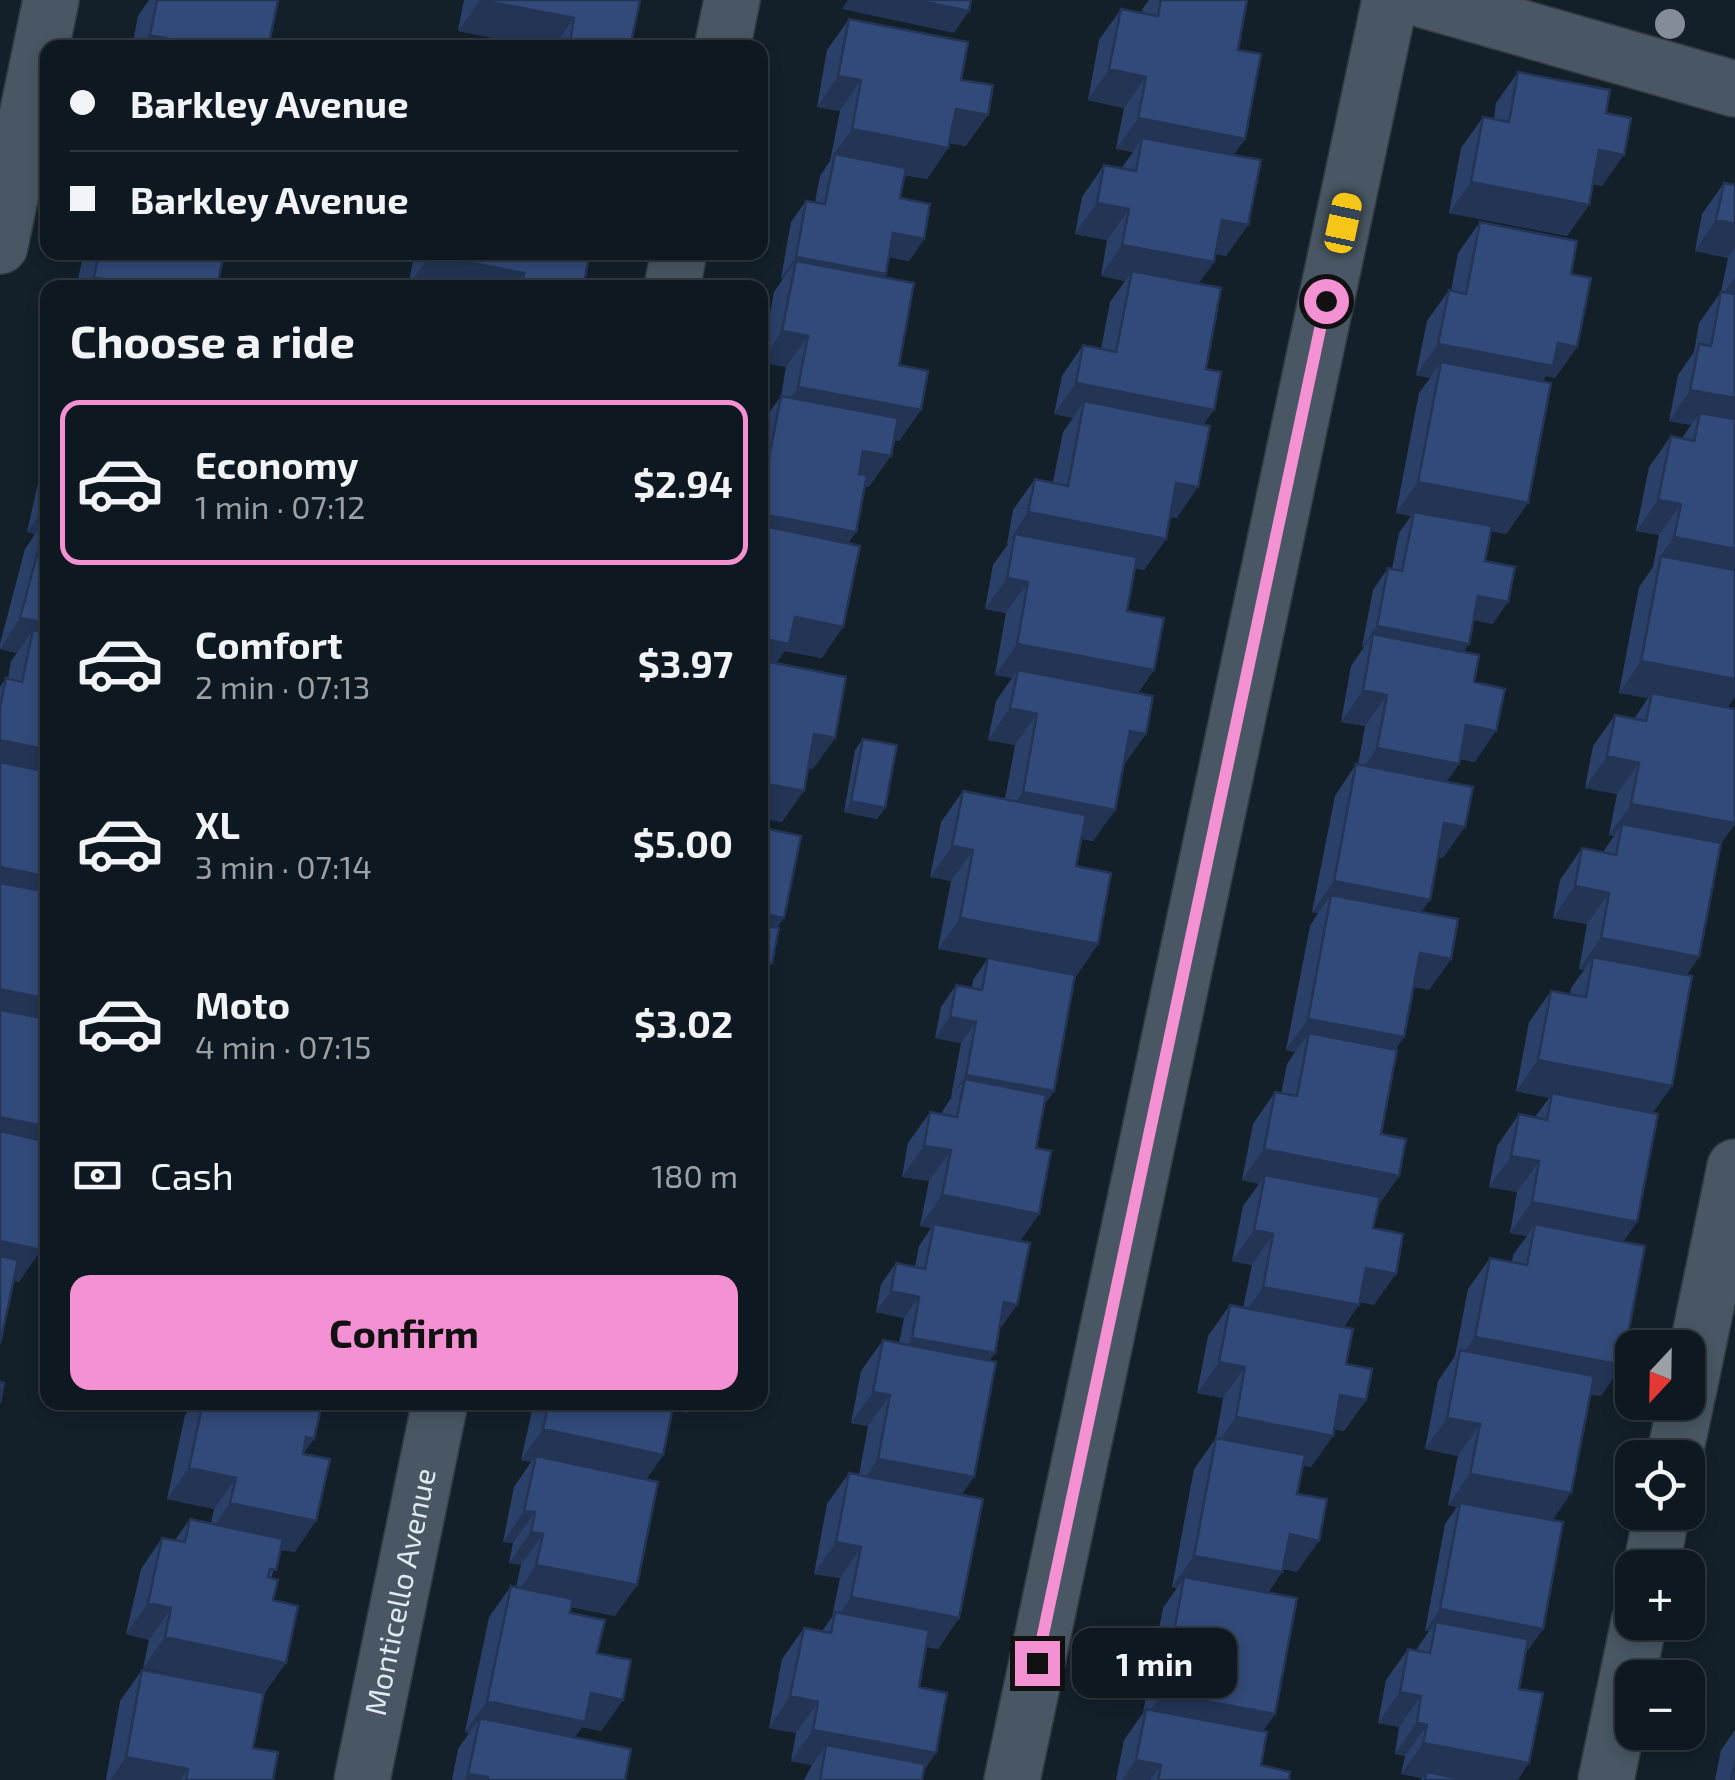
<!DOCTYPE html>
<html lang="en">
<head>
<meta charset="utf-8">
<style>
  body { margin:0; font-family:"Exo 2",sans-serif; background:#1c252d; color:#f1f3f6; height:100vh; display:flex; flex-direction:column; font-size:38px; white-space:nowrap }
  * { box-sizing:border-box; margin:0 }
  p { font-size:32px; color:#9ba0a5 }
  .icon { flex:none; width:55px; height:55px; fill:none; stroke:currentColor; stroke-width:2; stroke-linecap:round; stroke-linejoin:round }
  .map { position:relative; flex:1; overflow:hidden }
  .details { position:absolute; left:40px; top:280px; width:728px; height:1130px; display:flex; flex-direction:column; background:#0e1820; border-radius:20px; box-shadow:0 5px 15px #0003,0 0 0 2px #2e373e }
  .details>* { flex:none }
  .hud { position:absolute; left:40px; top:40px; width:728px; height:220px; border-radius:20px; box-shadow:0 5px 15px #0003,0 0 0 2px #2e373e; display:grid; align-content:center; height:220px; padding:0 30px; background:#0e1820 }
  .needle { width:65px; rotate:202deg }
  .controls { position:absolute; left:1615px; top:1330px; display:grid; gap:20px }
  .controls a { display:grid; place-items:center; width:90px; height:90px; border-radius:20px; background:#0e1820; box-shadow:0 5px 15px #0003,0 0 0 2px #2e373e; font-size:50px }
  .end { position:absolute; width:45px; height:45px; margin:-22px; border:12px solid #f491d3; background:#111; box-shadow:0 0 0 5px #111 }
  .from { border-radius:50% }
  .bubble { position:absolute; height:70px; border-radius:20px; background:#0e1820; box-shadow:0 5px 15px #0003,0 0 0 2px #2e373e; font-size:32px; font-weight:700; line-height:70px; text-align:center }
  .car { position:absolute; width:30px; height:60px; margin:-30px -15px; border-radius:12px; box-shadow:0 0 8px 2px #0007; background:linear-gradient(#f5c518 24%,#345 0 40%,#f5c518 0 76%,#345 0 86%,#f5c518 0) }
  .hud b { display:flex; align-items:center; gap:35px; height:95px; font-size:38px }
  .hud b+b { border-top:2px solid #2e373e }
  .hud i { width:25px; height:25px; background:#f1f3f6 }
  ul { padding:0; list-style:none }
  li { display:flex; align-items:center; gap:30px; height:165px; margin:0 20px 15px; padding:0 10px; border:5px solid transparent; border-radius:20px }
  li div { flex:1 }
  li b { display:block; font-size:38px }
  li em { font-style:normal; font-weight:700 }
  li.on { border-color:#f491d3 }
  li>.icon { width:90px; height:90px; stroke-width:1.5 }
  h2 { padding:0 30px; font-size:45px; line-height:120px }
  .pay { display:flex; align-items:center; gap:25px; height:110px; padding:0 30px; font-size:38px }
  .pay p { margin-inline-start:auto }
  .cta { display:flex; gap:20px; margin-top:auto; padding:20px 30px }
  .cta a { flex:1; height:115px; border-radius:20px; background:#f491d3; color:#111; font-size:40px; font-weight:700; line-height:115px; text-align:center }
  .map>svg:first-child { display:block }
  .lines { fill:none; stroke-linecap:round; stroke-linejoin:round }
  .minor-casing { stroke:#323a43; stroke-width:58 }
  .minor { stroke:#485763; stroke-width:55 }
  .tree { fill:#848b99 }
  .wall { fill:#2b4068 }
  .shaded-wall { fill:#233455 }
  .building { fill:#324a79; stroke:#233455; stroke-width:2.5 }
  .route { stroke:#f491d3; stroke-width:12 }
  .labels { text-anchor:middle; stroke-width:8; stroke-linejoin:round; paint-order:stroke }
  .street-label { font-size:30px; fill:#dfe7ef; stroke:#13202a }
</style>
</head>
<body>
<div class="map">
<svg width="1735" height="1780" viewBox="0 0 1735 1780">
  <rect width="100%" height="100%" fill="#13202a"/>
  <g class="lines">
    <g class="minor-casing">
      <g id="minor">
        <path d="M1424 0 1735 89"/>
        <path d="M722 48 732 0"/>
        <path d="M0 246 51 0"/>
        <path d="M672 288 679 252"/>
        <path d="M1688 1393 1735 1167"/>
        <path d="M1674 1458 1686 1402"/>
        <path d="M1651 1568 1662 1512"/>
        <path id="s1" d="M362 1780 440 1402"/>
        <path d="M1012 1780 1390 0"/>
        <path d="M1606 1780 1639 1622"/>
      </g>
    </g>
    <use href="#minor" class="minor"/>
  </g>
  <circle class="tree" cx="1670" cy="24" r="15"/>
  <path class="wall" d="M149 0H278L268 48H132L138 16Z
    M464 0H640L630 48H544L458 31Z
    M1149 0H1247L1238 50 1245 139 1233 155 1248 225 1226 256 1216 254 1214 262 1199 283 1206 369 1204 424 1177 518 1170 517 1166 539 1144 570 1135 568 1127 611 1154 670 1138 693 1115 810 1093 841 1082 839 1076 866 1098 944 1077 975 1013 963 1044 1104 1036 1148 1039 1214 1020 1241 1002 1326H1000L995 1353 989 1361 961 1495 959 1618 938 1649 926 1647 919 1687 936 1753 923 1771 922 1780H804L812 1765 791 1761 796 1733 769 1728 782 1659 804 1628 822 1631 832 1617 840 1578 814 1574 827 1504 849 1473 859 1475 868 1426 851 1423 861 1371 883 1340 899 1343 904 1318 876 1312 881 1284 896 1263 915 1267 919 1246 931 1228 920 1226 929 1181 902 1177 908 1143 930 1112 942 1114 943 1110 952 1097H951L961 1043 935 1038 941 1007 956 985 972 988 973 980 988 958 938 949 951 881 930 877 941 822 963 791 1005 799 1015 745 988 740 996 701 1012 678 995 675 1006 613 985 609 993 565 1008 544H1007L1013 510 1035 479 1053 482 1063 432 1073 418 1054 414 1062 376 1083 345 1101 349 1110 302 1125 281 1101 276 1107 240 1075 234 1082 197 1104 165 1121 169 1133 152 1116 149 1124 108 1088 100 1099 40 1121 9 1142 13 1143 8Z
    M849 19 961 80 966 146 949 143 948 148 927 179 904 175 900 198 924 239 909 261 889 257 886 274 884 277 899 365 921 410 899 441 894 440 869 487 865 486 856 532 848 543 822 658 785 651 776 663 835 738 813 769 808 768 782 822 760 818V425L781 396 786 367 761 362 774 292 783 279 781 278 791 222 806 201 815 202 820 176 830 161 840 111 817 107 827 50Z
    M1518 72 1606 113 1602 186 1593 184 1589 205 1567 236 1449 213 1461 148 1483 117 1494 119 1496 103Z
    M1724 183 1735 185V697L1727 708 1735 824 1721 843 1653 1113 1623 1242 1622 1365 1601 1396 1590 1394 1552 1520 1543 1629 1528 1650H1526L1519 1689 1518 1780H1421L1422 1778 1401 1774 1405 1756 1395 1754 1399 1727 1378 1723 1386 1680 1408 1649 1416 1650 1429 1631H1425L1445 1524 1457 1507 1448 1505 1458 1456 1425 1449 1438 1381 1455 1356 1468 1289 1490 1258 1512 1262 1513 1255 1527 1236 1510 1233 1517 1192 1489 1187 1497 1146 1519 1114 1535 1117 1549 1098 1516 1091 1529 1022 1551 991 1570 994 1571 988 1584 970 1579 969 1587 924 1553 918 1560 880 1582 848 1603 852 1614 836 1609 835 1617 794 1585 788 1593 746 1615 715 1634 719 1648 698 1619 693 1639 587 1653 567 1659 535 1636 531 1649 467 1671 436 1682 438 1691 425 1669 421 1678 375 1694 352 1699 323 1721 292 1728 258 1695 251 1702 214Z
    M1480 222 1571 274 1577 347 1555 378 1546 376 1543 381 1528 503 1506 534 1491 531 1485 561 1493 624 1474 620 1464 652 1474 682 1475 762 1460 759 1459 764 1446 782 1443 858 1438 857 1421 912 1451 959 1429 990 1414 987 1396 1050 1381 1134 1399 1176 1378 1206 1373 1228 1374 1305 1360 1302 1344 1327 1346 1364 1366 1400 1344 1431 1334 1429 1333 1436 1311 1467 1303 1465 1297 1494V1572L1283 1569 1282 1572 1268 1593 1275 1714 1263 1731 1261 1765 1289 1780H1116L1124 1740 1143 1713 1163 1608 1177 1588 1172 1587 1194 1469 1216 1438 1223 1398 1197 1393 1208 1336 1230 1305 1243 1308 1252 1265 1232 1261 1243 1206 1259 1184 1242 1180 1253 1124 1275 1092 1281 1094 1287 1064 1295 1052 1286 1050 1310 926 1318 913 1312 912 1335 796 1356 764 1358 765 1365 726 1341 722 1351 666 1364 647H1362L1373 590 1388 568 1392 569 1399 533 1411 516 1396 513 1419 393 1430 378 1416 375 1427 321 1449 290 1451 291 1458 253Z
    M85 252H224L217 288H76L83 256Z
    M415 252H590L583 288H414L408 286Z
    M48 469V1162H44L41 1177V1248L19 1282 14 1280 0 1344V687L6 678 8 679 11 661 17 653 0 649V644L25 549 35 534 27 532 38 483Z
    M863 739 885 808 877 819 844 812 855 750Z
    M194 1402H304L303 1404V1454L295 1552 281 1550 271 1578 273 1600 264 1694 253 1748 273 1780H106L120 1701 142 1670 229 1687 143 1668 149 1640 126 1634 141 1569 162 1538 175 1540 190 1519 211 1523 214 1509 167 1499 185 1415Z
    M536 1402H694L687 1413 673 1410 663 1455 646 1479 615 1616 571 1607 570 1613 597 1653 623 1700 601 1731 582 1727 575 1737 625 1780H452L458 1749 469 1733 465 1732 489 1617 511 1586 516 1587 521 1565 509 1563 513 1543 503 1542 514 1487 531 1462 521 1460 533 1406Z
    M1735 1730V1780H1715L1721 1750Z"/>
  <path class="shaded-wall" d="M480 0 574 18 553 48H544L458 31Z
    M848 0H915L969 11 954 33 842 9Z
    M150 35 211 48H141Z
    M1109 69 1146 77 1124 108 1088 100Z
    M838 76 861 80 840 111 817 107Z
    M956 109 988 115 966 146 934 140Z
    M1138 118 1245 139 1223 170 1142 138 1133 152 1116 149Z
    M852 129 948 148 927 179 834 161 835 154 830 160Z
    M1599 150 1624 155 1602 186 1578 181Z
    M1471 182 1589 205 1567 236 1449 213Z
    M1097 203 1129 209 1107 240 1075 234Z
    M1222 220 1248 225 1226 256 1200 251Z
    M1716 220 1735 224V247L1728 258 1695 251Z
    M893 233 924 239 909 261 878 255Z
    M1122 245 1214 262 1192 293 1132 271 1125 281 1101 276Z
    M430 255 524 273 514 288 408 286Z
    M796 257 886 274 871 295 796 261 783 279 781 278Z
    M94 277 144 288H87Z
    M1735 277V301L1720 298Z
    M782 331 808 336 786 367 761 362Z
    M1558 343 1577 347 1555 378 1546 376 1531 397 1441 362 1430 378 1416 375 1438 344Z
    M1076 383 1214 410 1192 441 1084 401 1073 418 1054 414Z
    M798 387 921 410 899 441 777 418Z
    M1690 390 1735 398V434L1700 413 1691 425 1669 421Z
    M863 451 891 456 869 487 841 482Z
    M1418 482 1528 503 1506 534 1413 516 1414 512 1411 516 1396 513Z
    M1176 483 1198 487 1177 518 1155 514Z
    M1658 500 1681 504 1659 535 1636 531Z
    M42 511 48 512V537L47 518 35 534 27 532Z
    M1028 512 1166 539 1144 570 1013 545 1015 534 1007 544Z
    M760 514 856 532 834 563 760 549Z
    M1674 537 1735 549V584L1660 557Z
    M1007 578 1028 582 1006 613 985 609Z
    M1478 596 1508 602 1493 624 1463 618Z
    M795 617 843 627 822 658 785 651 768 675 760 673V638Z
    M20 618 48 623V659L33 630 17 653 0 649Z
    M1377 626 1469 644 1454 665 1373 634 1364 647H1362Z
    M1017 644 1154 670 1132 701 1018 670 1012 678 995 675Z
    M1641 661 1735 677V697L1724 712 1652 693 1648 698 1619 693Z
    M1363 690 1387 695 1365 726 1341 722Z
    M1010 708 1037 714 1015 745 988 740Z
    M1466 725 1496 731 1475 762 1445 756Z
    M1130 731 1146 734 1124 765 1108 762Z
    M814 734 835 738 813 769 793 765Z
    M0 740 48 747V778L0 776Z
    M1377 748 1459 764 1437 795 1355 779Z
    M1607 756 1639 763 1617 794 1585 788Z
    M760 783 804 791 782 822 760 818Z
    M1023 792 1115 810 1093 841 1001 823Z
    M851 801 885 808 877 819 844 812Z
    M1631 804 1735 824 1713 855 1622 824 1614 836 1609 835Z
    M1444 823 1465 827 1443 858 1422 854Z
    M952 846 973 850 951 881 930 877Z
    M0 867 48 877V913L0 903Z
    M1334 881 1430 900 1408 931 1331 895 1318 913 1312 912Z
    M1575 886 1609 893 1587 924 1553 918Z
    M760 913 784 918 762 949H760Z
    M960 918 1098 944 1077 975 938 949Z
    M1601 938 1699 957 1678 988 1593 957 1584 970 1579 969Z
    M1420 953 1451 959 1429 990 1399 984Z
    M760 960 772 963 760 980Z
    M0 989 48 999V1033L0 1025Z
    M950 1017 976 1022 961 1043 935 1038Z
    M1308 1019 1404 1037 1383 1068 1309 1033 1295 1052 1286 1050Z
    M1538 1060 1672 1086 1650 1117 1552 1093 1549 1098 1516 1091Z
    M966 1075 1054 1091 1039 1113 965 1079 951 1097Z
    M0 1117 48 1127V1162L0 1153Z
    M924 1146 951 1150 929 1181 902 1177Z
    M1264 1149 1399 1176 1377 1207 1265 1175 1259 1184 1242 1180Z
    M1511 1156 1539 1161 1517 1192 1489 1187Z
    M942 1195 1039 1214 1017 1246 934 1224 931 1228 920 1226Z
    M1532 1202 1637 1222 1615 1254 1535 1224 1527 1236 1510 1233Z
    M48 1227V1240L19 1282 0 1277V1241Z
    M1254 1230 1273 1234 1252 1265 1232 1261Z
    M1366 1268 1396 1274 1374 1305 1344 1299Z
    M1263 1287 1359 1305 1337 1336 1241 1318Z
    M891 1291 919 1297 904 1318 876 1312Z
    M1004 1302 1017 1305 1002 1326 989 1323Z
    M1475 1337 1622 1365 1601 1396 1456 1369 1457 1362Z
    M912 1338 995 1353 980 1374 897 1359Z
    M1219 1362 1245 1367 1223 1398 1197 1393Z
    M873 1392 890 1395 868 1426 851 1423Z
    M1340 1395 1366 1400 1344 1431 1318 1426Z
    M661 1402H694L687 1413 658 1407Z
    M1236 1417 1333 1436 1311 1467 1214 1448Z
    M1447 1418 1480 1424 1458 1456 1425 1449Z
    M543 1429 663 1455 642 1486 536 1456 531 1462 521 1460Z
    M306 1437 314 1439 292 1470Z
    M878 1459 974 1477 952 1508 856 1490Z
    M189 1468 236 1478 214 1509 167 1499Z
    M1470 1474 1571 1493 1550 1524 1460 1503 1457 1507 1448 1505Z
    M230 1503 316 1521 295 1552 209 1534Z
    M524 1511 535 1512 513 1543 503 1542Z
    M531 1532 543 1534 521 1565 509 1563Z
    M1290 1534 1319 1541 1297 1572 1268 1565Z
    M836 1542 861 1547 840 1578 814 1574Z
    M1194 1556 1282 1572 1260 1604 1184 1577 1177 1588 1172 1587Z
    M536 1565 637 1585 615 1616 515 1596Z
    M851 1597 959 1618 938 1649 832 1629 833 1624Z
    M148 1603 171 1608 149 1640 126 1634Z
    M1440 1609 1543 1629 1528 1650 1434 1632 1436 1622 1429 1631H1425Z
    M165 1637 286 1663 264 1694 143 1668Z
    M1400 1692 1421 1696 1399 1727 1378 1723Z
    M591 1693 623 1700 601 1731 582 1727 563 1753 480 1718 469 1733 465 1732 487 1701Z
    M1163 1693 1275 1714 1253 1746 1144 1719Z
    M790 1696 818 1702 796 1733 769 1728Z
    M1417 1722 1427 1725 1405 1756 1395 1754Z
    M813 1730 936 1753 917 1780 826 1745 812 1765 791 1761Z
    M1423 1743 1529 1763 1518 1780H1431L1426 1772 1422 1778 1401 1774Z
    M126 1757 188 1769 180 1780H110Z
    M1136 1760 1161 1765 1150 1780H1122Z
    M468 1774 488 1777 486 1780H464Z"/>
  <path class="building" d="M157 0H278L268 48H211L150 35Z
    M480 0H640L630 48H569L574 18Z
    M915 0H971L969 11Z
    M1161 0H1247L1238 50 1261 54 1245 139 1138 118 1146 77 1109 69 1121 9 1158 16Z
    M849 19 968 42 961 80 993 85 988 115 956 109 948 148 852 129 861 80 838 76Z
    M1518 72 1610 90 1606 113 1631 118 1624 155 1599 150 1589 205 1471 182 1483 117 1509 122Z
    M1142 138 1261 160 1248 225 1222 220 1214 262 1122 245 1129 209 1097 203 1104 165 1136 171Z
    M835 154 906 168 900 198 930 204 924 239 893 233 886 274 796 257 806 201 825 204Z
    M1724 183 1735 185V224L1716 220Z
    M1480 222 1577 241 1571 274 1591 278 1577 347 1558 343 1553 366 1438 344 1449 290 1466 294Z
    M99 252H224L217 288H144L94 277Z
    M431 252H590L583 288H522L524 273 430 255Z
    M796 261 914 283 899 365 928 371 921 410 798 387 808 336 782 331Z
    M1132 271 1221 288 1206 369 1221 372 1214 410 1076 383 1083 345 1116 352Z
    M1721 292 1735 294V398L1690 390 1699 344 1711 346Z
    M1441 362 1551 383 1528 503 1418 482Z
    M781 396 898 418 891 456 863 451 859 474 867 475 856 532 760 514V455L769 457Z
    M1084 401 1210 426 1198 487 1176 483 1166 539 1028 512 1035 479 1068 486Z
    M1700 413 1735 419V549L1674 537 1681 504 1658 500 1671 436 1694 441Z
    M48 486V512L42 511Z
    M1414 512 1492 526 1485 561 1515 567 1508 602 1478 596 1469 644 1377 626 1388 568 1402 571Z
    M47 518H48V623L20 618Z
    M760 525 860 546 843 627 795 617 789 644 760 638Z
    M1015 534 1137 557 1127 611 1164 618 1154 670 1017 644 1028 582 1007 578Z
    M1661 556 1735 570V679L1641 661Z
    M33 630 48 633V750L0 740V707L6 678 22 682Z
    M1373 634 1479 655 1474 682 1505 689 1496 731 1466 725 1459 764 1377 748 1387 695 1363 690Z
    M760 660 846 677 835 738 814 734 804 791 760 783Z
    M1018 670 1153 696 1146 734 1130 731 1115 810 1023 792 1037 714 1010 708Z
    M1652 693 1735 709V823L1631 804 1639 763 1607 756 1615 715 1646 721Z
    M863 739 897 745 885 808 851 801Z
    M0 762 48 772V877L0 867Z
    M1356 764 1473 787 1465 827 1444 823 1430 900 1334 881Z
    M963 791 1086 815 1076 866 1111 873 1098 944 960 918 973 850 952 846Z
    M1622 824 1721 843 1699 957 1601 938 1609 893 1575 886 1582 848 1616 855Z
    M760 827 801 836 784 918 760 913Z
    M0 883 48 892V999L0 989Z
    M1331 895 1458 919 1451 959 1420 953 1404 1037 1308 1019Z
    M760 925 779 928 772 963 760 960Z
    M1593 957 1692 976 1672 1086 1538 1060 1551 991 1586 997Z
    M988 958 1075 975 1054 1091 966 1075 976 1022 950 1017 956 985 982 990Z
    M0 1010 48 1019V1127L0 1117Z
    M1309 1033 1397 1050 1381 1134 1406 1139 1399 1176 1264 1149 1275 1092 1297 1096Z
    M965 1079 1046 1095 1036 1148 1051 1151 1039 1214 942 1195 951 1150 924 1146 930 1112 957 1117Z
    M1552 1093 1658 1114 1637 1222 1532 1202 1539 1161 1511 1156 1519 1114 1547 1120Z
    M0 1131 48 1142 41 1177 48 1179V1227L41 1250 0 1241Z
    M1265 1175 1380 1197 1373 1228 1403 1234 1396 1274 1366 1268 1359 1305 1263 1287 1273 1234 1254 1230Z
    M934 1224 1030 1243 1017 1305 1004 1302 995 1353 912 1338 919 1297 891 1291 896 1263 925 1269Z
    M1535 1224 1645 1246 1622 1365 1475 1337 1490 1258 1527 1265Z
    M0 1256 18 1260 0 1344Z
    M1230 1305 1353 1329 1346 1364 1372 1369 1366 1400 1340 1395 1333 1436 1236 1417 1245 1367 1219 1362Z
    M883 1340 996 1362 974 1477 878 1459 890 1395 873 1392Z
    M1460 1350 1594 1376 1571 1493 1470 1474 1480 1424 1447 1418Z
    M0 1382 4 1383 0 1403Z
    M203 1402H294L321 1408 314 1439 306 1437 303 1454 330 1459 316 1521 230 1503 236 1478 189 1468Z
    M549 1402H674L663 1455 543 1429Z
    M1216 1438 1305 1455 1297 1494 1327 1499 1319 1541 1290 1534 1282 1572 1194 1556Z
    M536 1456 658 1482 637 1585 536 1565 543 1534 531 1532 535 1512 524 1511Z
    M849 1473 983 1499 959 1618 851 1597 861 1547 836 1542Z
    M1460 1503 1563 1522 1543 1629 1440 1609Z
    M190 1519 283 1539 276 1570 270 1569 268 1577 278 1580 273 1600 298 1606 286 1663 165 1637 171 1608 148 1603 162 1538 185 1542Z
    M1184 1577 1297 1598 1275 1714 1163 1693Z
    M511 1586 573 1599 570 1613 605 1620 597 1653 631 1660 623 1700 591 1693 585 1722 487 1701Z
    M835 1612 929 1630 919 1687 947 1693 936 1753 813 1730 818 1702 790 1696 804 1628 831 1633Z
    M1436 1622 1528 1639 1519 1689 1543 1693 1529 1763 1423 1743 1427 1725 1417 1722 1421 1696 1400 1692 1408 1649 1430 1653Z
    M142 1670 264 1693 253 1748 278 1752 273 1780H186L188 1769 126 1757Z
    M1146 1709 1267 1732 1261 1765 1290 1772 1289 1780H1158L1161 1765 1136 1760Z
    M480 1718 631 1749 625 1780H487L488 1777 468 1774Z
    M826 1745 925 1764 922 1780H820Z
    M1735 1760V1780H1731Z
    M1426 1772 1468 1780H1425Z"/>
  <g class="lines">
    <path class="route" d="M1037 1663 1326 301"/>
  </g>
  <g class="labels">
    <g class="street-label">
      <text dy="10" stroke="none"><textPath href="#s1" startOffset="192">Monticello Avenue</textPath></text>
    </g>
  </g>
</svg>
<div class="controls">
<a><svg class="needle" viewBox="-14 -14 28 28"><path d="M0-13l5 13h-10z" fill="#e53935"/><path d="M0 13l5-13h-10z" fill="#9ba0a5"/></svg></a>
<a><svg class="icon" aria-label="locate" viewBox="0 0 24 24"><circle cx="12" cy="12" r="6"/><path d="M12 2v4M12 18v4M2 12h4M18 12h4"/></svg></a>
<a>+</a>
<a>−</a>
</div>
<i class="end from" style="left:1326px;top:301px"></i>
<i class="end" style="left:1037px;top:1663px"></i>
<div class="bubble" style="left:1072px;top:1628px;width:165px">1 min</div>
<i class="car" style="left:1343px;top:223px;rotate:12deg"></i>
<div class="hud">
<b><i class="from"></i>Barkley Avenue</b>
<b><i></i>Barkley Avenue</b>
</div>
<section class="details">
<h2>Choose a ride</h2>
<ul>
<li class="on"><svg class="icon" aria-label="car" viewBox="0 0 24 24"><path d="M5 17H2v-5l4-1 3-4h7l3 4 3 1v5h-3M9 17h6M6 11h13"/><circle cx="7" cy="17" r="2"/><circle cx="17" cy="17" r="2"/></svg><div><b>Economy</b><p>1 min · 07:12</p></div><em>$2.94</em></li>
<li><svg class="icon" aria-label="car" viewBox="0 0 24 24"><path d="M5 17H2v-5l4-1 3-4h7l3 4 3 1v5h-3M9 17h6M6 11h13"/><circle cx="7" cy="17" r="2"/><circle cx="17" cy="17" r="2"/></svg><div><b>Comfort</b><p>2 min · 07:13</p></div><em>$3.97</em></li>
<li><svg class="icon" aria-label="car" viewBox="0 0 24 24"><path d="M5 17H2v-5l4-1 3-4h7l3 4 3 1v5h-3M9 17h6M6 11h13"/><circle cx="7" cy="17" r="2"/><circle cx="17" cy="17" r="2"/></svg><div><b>XL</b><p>3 min · 07:14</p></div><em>$5.00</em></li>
<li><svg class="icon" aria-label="car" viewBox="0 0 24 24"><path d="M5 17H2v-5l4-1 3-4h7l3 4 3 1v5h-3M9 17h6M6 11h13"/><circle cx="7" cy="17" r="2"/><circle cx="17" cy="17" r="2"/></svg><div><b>Moto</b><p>4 min · 07:15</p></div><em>$3.02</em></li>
</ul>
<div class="pay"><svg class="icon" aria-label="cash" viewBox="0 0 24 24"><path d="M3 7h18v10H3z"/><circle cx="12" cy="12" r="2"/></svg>Cash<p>180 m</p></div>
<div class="cta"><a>Confirm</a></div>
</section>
</div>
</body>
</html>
